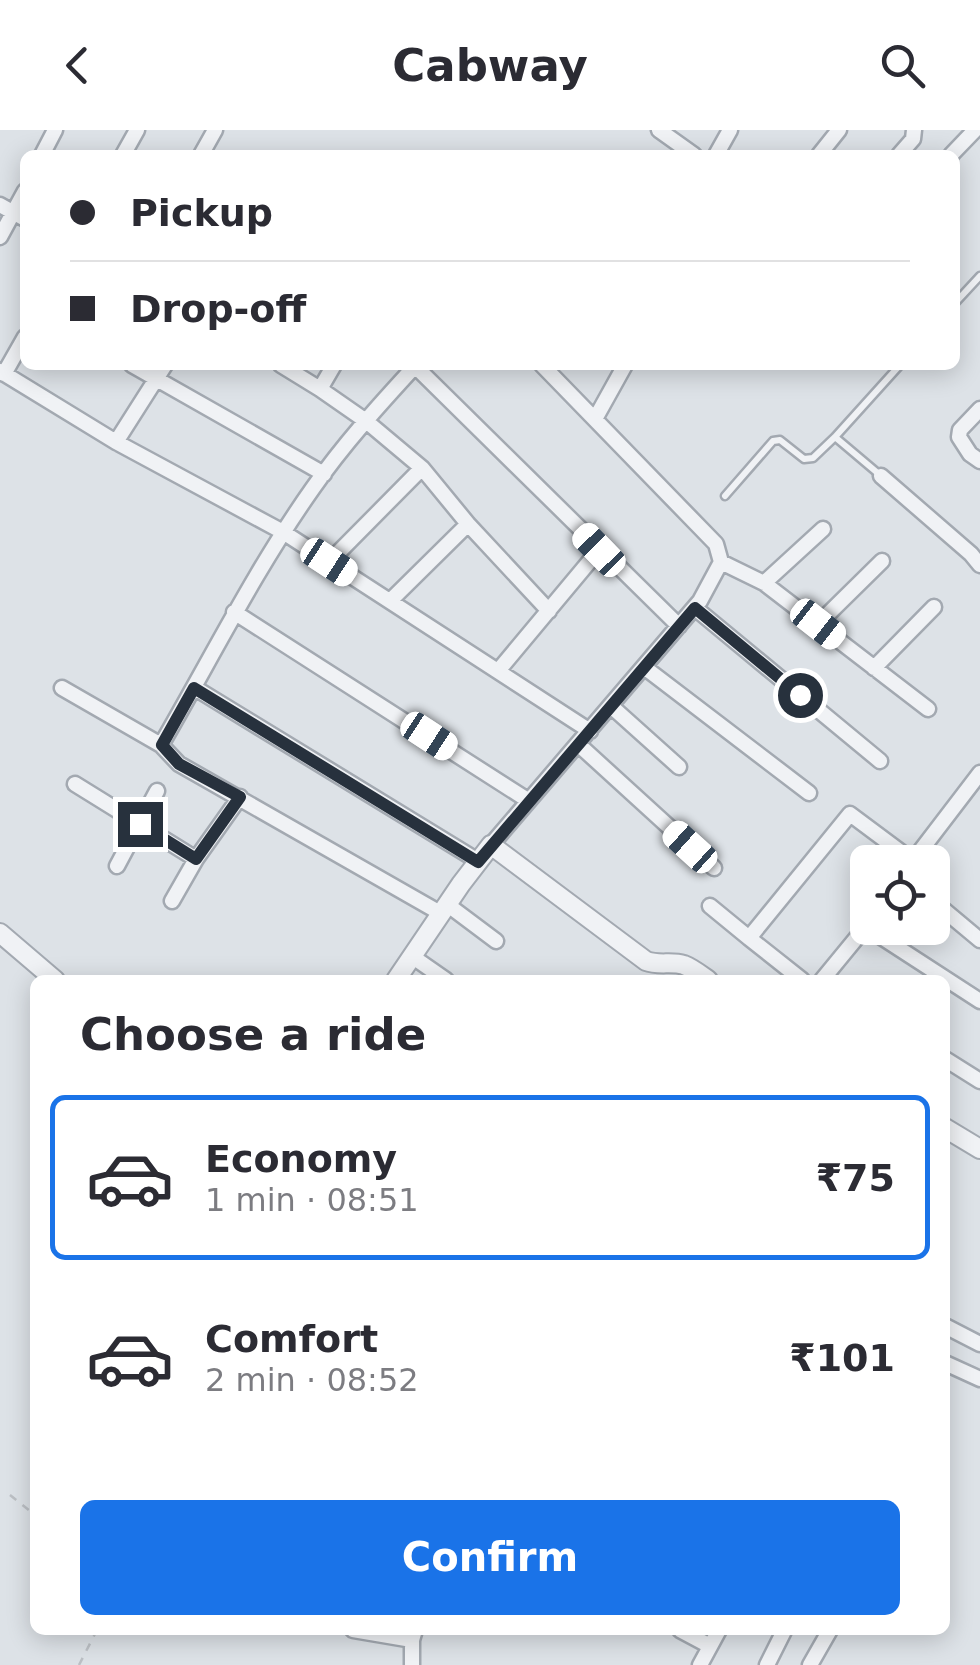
<!DOCTYPE html>
<html lang="en">
<head>
<meta charset="utf-8">
<style>
  body { margin:0; font-family:"DejaVu Sans",sans-serif; background:#f7f7f7; color:#2b2b33; height:100vh; display:flex; flex-direction:column; font-size:38px; white-space:nowrap }
  * { box-sizing:border-box; margin:0 }
  p { font-size:32px; color:#7c7c81 }
  .icon { flex:none; width:55px; height:55px; fill:none; stroke:currentColor; stroke-width:2; stroke-linecap:round; stroke-linejoin:round }
  .map { position:relative; flex:1; overflow:hidden }
  .drawer { position:absolute; left:30px; top:845px; width:920px; height:660px; display:flex; flex-direction:column; background:#fff; border-radius:15px; box-shadow:0 5px 25px #0003 }
  .drawer>* { flex:none }
  .guide { position:absolute; left:20px; top:20px; width:940px; height:220px; border-radius:15px; box-shadow:0 5px 25px #0003; display:grid; align-content:center; height:220px; padding:0 50px; background:#fff }
  .buttons { position:absolute; left:850px; top:715px; display:grid; gap:20px }
  .buttons a { display:grid; place-items:center; width:100px; height:100px; border-radius:15px; background:#fff; box-shadow:0 5px 25px #0003; font-size:50px }
  .end { position:absolute; width:45px; height:45px; margin:-22px; border:12px solid #27313d; background:#fff; box-shadow:0 0 0 5px #fff }
  .from { border-radius:50% }
  .car { position:absolute; width:30px; height:60px; margin:-30px -15px; border-radius:12px; box-shadow:0 0 8px 2px #0007; background:linear-gradient(#fff 24%,#345 0 40%,#fff 0 76%,#345 0 86%,#fff 0) }
  .guide b { display:flex; align-items:center; gap:35px; height:95px; font-size:38px }
  .guide b+b { border-top:2px solid #e1e1e2 }
  .guide i { width:25px; height:25px; background:#2b2b33 }
  ul { padding:0; list-style:none }
  li { display:flex; align-items:center; gap:30px; height:165px; margin:0 20px 15px; padding:0 30px; border:5px solid transparent; border-radius:15px }
  li div { flex:1 }
  li b { display:block; font-size:38px }
  li em { font-style:normal; font-weight:600 }
  li.current { border-color:#1a73e8 }
  li>.icon { width:90px; height:90px; stroke-width:1.5 }
  h2 { padding:0 50px; font-size:45px; line-height:120px }
  .action { display:flex; gap:20px; margin-top:auto; padding:20px 50px }
  .action a { flex:1; height:115px; border-radius:15px; background:#1a73e8; color:#fff; font-size:40px; font-weight:600; line-height:115px; text-align:center }
  header { display:flex; justify-content:space-between; align-items:center; height:130px; padding:0 50px; background:#fff; font-size:45px; font-weight:600 }
  .map>svg:first-child { display:block }
  .lines { fill:none; stroke-linecap:round; stroke-linejoin:round }
  .service-casing { stroke:#a3a9b1; stroke-width:11 }
  .minor-casing { stroke:#a3a9b1; stroke-width:19 }
  .tertiary-casing { stroke:#a3a9b1; stroke-width:22 }
  .path { stroke:#bcc0c5; stroke-width:2.5; stroke-dasharray:8 8; stroke-linecap:butt }
  .service { stroke:#f0f2f5; stroke-width:6 }
  .minor { stroke:#f0f2f5; stroke-width:14 }
  .tertiary { stroke:#f0f2f5; stroke-width:18 }
  .route { stroke:#27313d; stroke-width:12 }
</style>
</head>
<body>
<header><svg class="icon" aria-label="back" viewBox="0 0 24 24"><path d="M15 5l-7 7 7 7"/></svg>Cabway<svg class="icon" aria-label="search" viewBox="0 0 24 24"><circle cx="10" cy="10" r="6"/><path d="M15 15l6 6"/></svg></header>
<div class="map">
<svg width="980" height="1535" viewBox="0 0 980 1535">
  <rect width="100%" height="100%" fill="#dde2e7"/>
  <g class="lines">
    <g class="service-casing">
      <path id="service" d="M955 173 980 146
        M880 345 835 307 900 235
        M725 366 773 311 780 310 804 329 813 328 835 307"/>
    </g>
    <g class="minor-casing">
      <path id="minor" d="M659 0 694 25
        M42 25 55 0
        M123 25 137 0
        M201 25 215 0
        M716 25 730 0
        M819 25 839 0
        M899 25 913 9 914 0
        M951 25 975 0
        M0 75 25 89
        M0 107 25 61
        M132 235 324 344
        M281 235 320 259 334 235
        M416 235C380 274 343 315 313 358 255 440 211 529 161 615L179 634 442 784
        M415 236 679 496
        M0 241 116 312 283 402 590 601
        M4 244 25 207
        M320 259 366 291 422 338 468 394 549 481
        M980 279 960 300 959 307 970 324 980 331
        M595 289 625 235
        M116 312 165 235
        M881 346 971 424 980 435
        M329 432 422 338
        M721 432 764 453 928 579
        M764 453 823 399
        M390 471 468 394
        M695 478 880 631
        M234 482 529 671
        M818 494 882 431
        M644 537 809 663
        M874 538 934 477
        M498 541 599 420
        M62 558 161 615
        M195 558 478 731
        M611 576 679 637
        M578 614 714 738
        M75 654 196 729
        M491 715 700 471 721 432 716 414 542 235
        M912 732 980 643
        M117 736 157 661
        M932 770 980 810
        M172 771 196 729 240 667
        M448 775 496 811
        M710 776 749 808
        M866 797 980 871
        M413 827 446 850
        M802 850 749 808 850 684 913 731
        M822 850 868 794
        M945 929 980 951
        M945 1196 980 1214
        M945 1233 980 1249
        M353 1500 412 1510
        M680 1500 710 1516
        M412 1535V1510L415 1500
        M700 1535 719 1500
        M767 1535 784 1501
        M810 1535 830 1500"/>
    </g>
    <g class="tertiary-casing">
      <path id="tertiary" d="M0 803 55 850
        M396 850 461 754 491 715 646 831C659 836 671 831 684 835 692 838 701 845 708 850
        M945 998 980 1019"/>
    </g>
    <path class="path" d="M10 1365 35 1385
      M79 1535 97 1500"/>
    <use href="#service" class="service"/>
    <use href="#minor" class="minor"/>
    <use href="#tertiary" class="tertiary"/>
  </g>
  <g class="lines">
    <path class="route" d="M140 694 196 729 240 667 179 634 162 615 194 558 478 732 695 478 800 565"/>
  </g>
</svg>
<div class="buttons">
<a><svg class="icon" aria-label="locate" viewBox="0 0 24 24"><circle cx="12" cy="12" r="6"/><path d="M12 2v4M12 18v4M2 12h4M18 12h4"/></svg></a>
</div>
<i class="end from" style="left:800px;top:565px"></i>
<i class="end" style="left:140px;top:694px"></i>
<i class="car" style="left:599px;top:420px;rotate:316deg"></i>
<i class="car" style="left:329px;top:432px;rotate:123deg"></i>
<i class="car" style="left:818px;top:494px;rotate:128deg"></i>
<i class="car" style="left:429px;top:606px;rotate:123deg"></i>
<i class="car" style="left:690px;top:717px;rotate:312deg"></i>
<div class="guide">
<b><i class="from"></i>Pickup</b>
<b><i></i>Drop-off</b>
</div>
<section class="drawer">
<h2>Choose a ride</h2>
<ul>
<li class="current"><svg class="icon" aria-label="car" viewBox="0 0 24 24"><path d="M5 17H2v-5l4-1 3-4h7l3 4 3 1v5h-3M9 17h6M6 11h13"/><circle cx="7" cy="17" r="2"/><circle cx="17" cy="17" r="2"/></svg><div><b>Economy</b><p>1 min · 08:51</p></div><em>₹75</em></li>
<li><svg class="icon" aria-label="car" viewBox="0 0 24 24"><path d="M5 17H2v-5l4-1 3-4h7l3 4 3 1v5h-3M9 17h6M6 11h13"/><circle cx="7" cy="17" r="2"/><circle cx="17" cy="17" r="2"/></svg><div><b>Comfort</b><p>2 min · 08:52</p></div><em>₹101</em></li>
</ul>
<div class="action"><a>Confirm</a></div>
</section>
</div>
</body>
</html>
